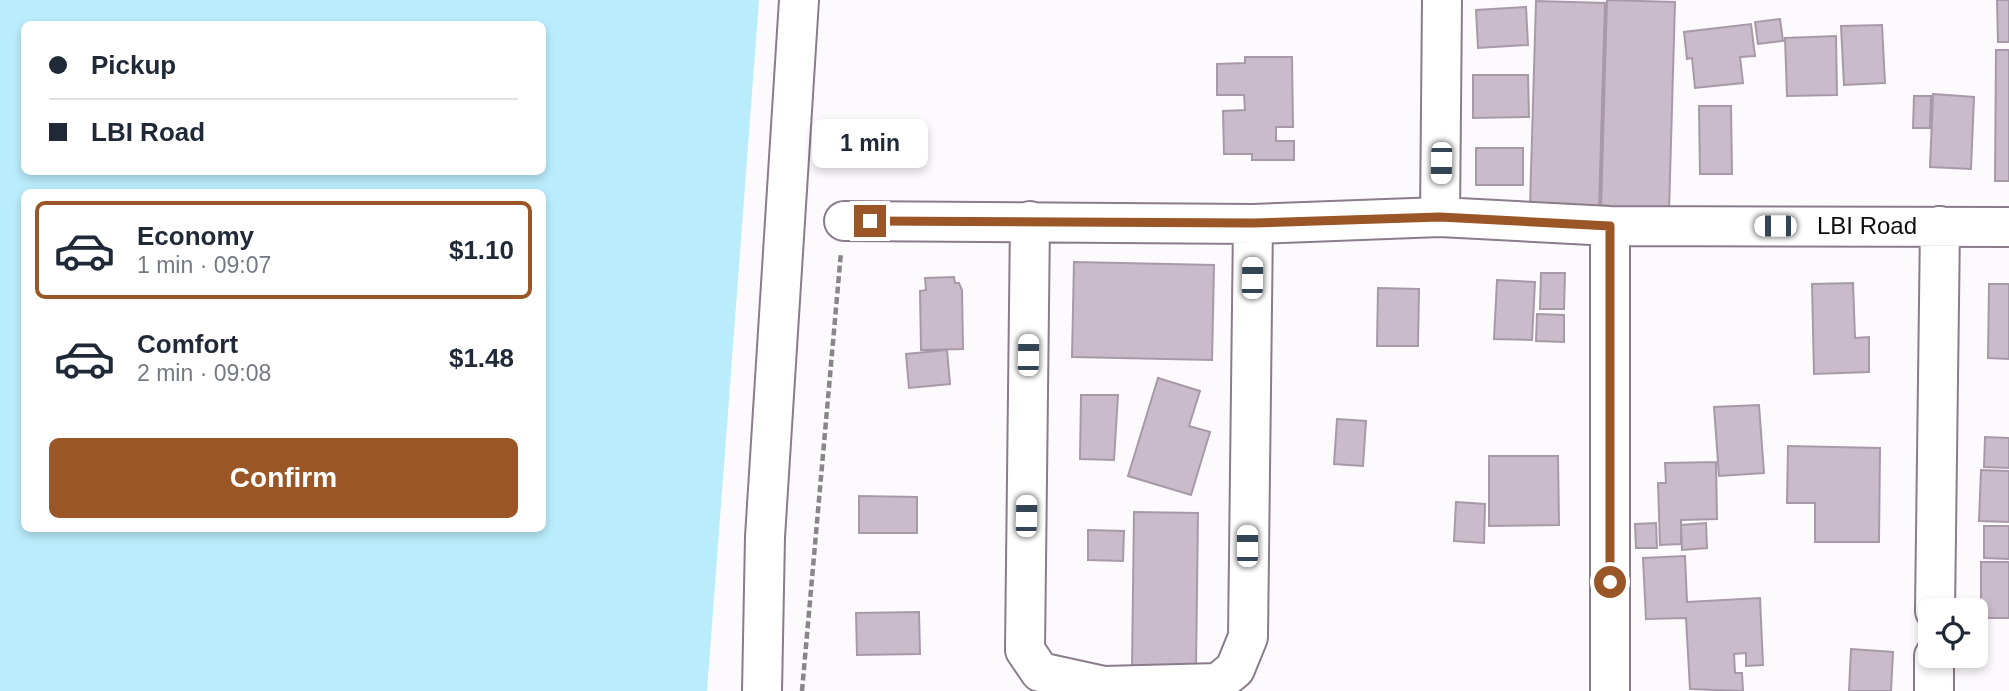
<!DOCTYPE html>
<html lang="en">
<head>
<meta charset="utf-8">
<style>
  body { margin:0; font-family:Helvetica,sans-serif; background:#f6f6f7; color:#1f2937; height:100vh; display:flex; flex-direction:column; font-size:26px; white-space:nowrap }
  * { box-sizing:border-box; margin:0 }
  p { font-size:23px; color:#747a83 }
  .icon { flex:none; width:38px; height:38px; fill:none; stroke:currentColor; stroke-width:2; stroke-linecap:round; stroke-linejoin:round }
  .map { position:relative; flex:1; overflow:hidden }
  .side { position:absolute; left:21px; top:189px; width:525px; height:343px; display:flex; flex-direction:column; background:#fff; border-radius:10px; box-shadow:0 4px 10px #0003 }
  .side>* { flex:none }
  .guide { position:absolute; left:21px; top:21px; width:525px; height:154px; border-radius:10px; box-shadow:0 4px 10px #0003; display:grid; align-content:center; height:154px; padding:0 28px; background:#fff }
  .buttons { position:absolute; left:1918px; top:598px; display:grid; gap:14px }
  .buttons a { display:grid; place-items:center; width:70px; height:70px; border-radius:10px; background:#fff; box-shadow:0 4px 10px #0003; font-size:35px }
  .end { position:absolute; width:32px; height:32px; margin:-16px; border:9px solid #9a5627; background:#fff; box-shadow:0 0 0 4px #fff }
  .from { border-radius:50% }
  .bubble { position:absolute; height:49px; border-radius:10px; background:#fff; box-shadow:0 4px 10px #0003; font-size:23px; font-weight:600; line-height:49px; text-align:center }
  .car { position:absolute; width:21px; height:42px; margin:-21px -10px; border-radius:9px; box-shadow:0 0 5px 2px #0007; background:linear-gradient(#fff 24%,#345 0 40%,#fff 0 76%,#345 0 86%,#fff 0) }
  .guide b { display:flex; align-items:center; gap:24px; height:66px; font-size:26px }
  .guide b+b { border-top:2px solid #e0e1e3 }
  .guide i { width:18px; height:18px; background:#1f2937 }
  ul { padding:12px 0 0; list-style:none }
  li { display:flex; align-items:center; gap:21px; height:98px; margin:0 14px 10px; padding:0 14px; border:4px solid transparent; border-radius:10px }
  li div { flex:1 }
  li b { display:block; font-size:26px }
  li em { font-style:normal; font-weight:600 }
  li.selected { border-color:#9a5627 }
  li>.icon { width:63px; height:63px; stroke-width:1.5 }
  .action { display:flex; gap:14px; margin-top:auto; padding:14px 28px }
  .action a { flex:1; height:80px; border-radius:10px; background:#9a5627; color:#fff; font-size:28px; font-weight:600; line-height:80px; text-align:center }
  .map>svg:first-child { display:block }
  .water { fill:#baedfc; fill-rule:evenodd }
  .building { fill:#cabbcb; stroke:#a899a9; stroke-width:2 }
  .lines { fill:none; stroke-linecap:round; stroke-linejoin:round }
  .minor-casing { stroke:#8a7c8b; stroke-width:42 }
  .path { stroke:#898589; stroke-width:4.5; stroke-dasharray:7 3.5; stroke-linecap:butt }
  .minor { stroke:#fff; stroke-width:38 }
  .route { stroke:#9a5627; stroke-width:9 }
  .labels { text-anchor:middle; stroke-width:7; stroke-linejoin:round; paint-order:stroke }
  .street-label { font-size:24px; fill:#100b10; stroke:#fff }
</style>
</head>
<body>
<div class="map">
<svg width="2009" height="691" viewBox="0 0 2009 691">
  <rect width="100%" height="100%" fill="#fdfafd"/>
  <path class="water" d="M0 0H759L707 691H0ZM24 24H542V172H24ZM24 192H542V528H24Z"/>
  <path class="building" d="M1607 0 1675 2 1669 212 1601 209Z
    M1997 0H2009V42H1998Z
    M1536 1 1605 3 1599 209 1530 206Z
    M1526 7 1528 45 1478 48 1476 10Z
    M1780 19 1783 41 1758 44 1755 22Z
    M1751 24 1755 56 1740 57 1743 83 1695 88 1692 58 1687 59 1684 32Z
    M1882 25 1885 83 1844 85 1841 26Z
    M1836 36 1837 95 1787 96 1785 38Z
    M1996 50H2009V181H1995Z
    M1245 57H1292L1293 127H1276V141H1294V160H1252V154H1224L1223 111 1245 110 1244 95H1217V64L1245 63Z
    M1473 75H1528L1529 117 1473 118Z
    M1933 94 1974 97 1971 169 1930 167Z
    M1914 96H1931L1930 128H1913Z
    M1699 106H1731L1732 174H1700Z
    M1476 148H1523V185H1476Z
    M1074 262 1214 265 1212 360 1072 357Z
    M1541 273H1565L1564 309H1540Z
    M954 277 955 283H959L962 290 963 349 921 350 920 291 926 290 925 278Z
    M1497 280 1535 282 1532 340 1494 339Z
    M1853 283 1855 338 1869 337V372L1814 374 1812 284Z
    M1989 284H2009V359L1988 358Z
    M1378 288 1419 289 1418 346H1377Z
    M1537 314 1564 315V342L1536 341Z
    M947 350 950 384 909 388 906 354Z
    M1158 378 1200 391 1189 426 1210 432 1191 495 1128 476Z
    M1081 395H1118L1114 460 1080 459Z
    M1759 405 1764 473 1719 476 1714 407Z
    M1337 419 1366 421 1363 466 1334 464Z
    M1985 437 2009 438V468L1984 467Z
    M1788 446 1880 448 1879 542H1815V503H1787Z
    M1489 456H1558L1559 525 1489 526Z
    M1716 462 1717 519 1681 520V544L1660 545 1658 483H1666L1665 463Z
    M1981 470 2009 471V522L1979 521Z
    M859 496 917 497V533H859Z
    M1456 502 1485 504 1484 543 1454 541Z
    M1134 512 1198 513 1196 668 1132 667Z
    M1656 523 1657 548H1636L1635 524Z
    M1706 523 1707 548 1682 550 1681 525Z
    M1984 526H2009V559L1984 558Z
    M1088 530 1124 531 1123 561 1088 560Z
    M1685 556 1687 602 1760 598 1763 665 1746 666V653L1734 654 1735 673H1742L1743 691 1690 689 1686 618 1646 619 1643 558Z
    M1981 562H2009V618H1981Z
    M919 612 920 654 857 655 856 613Z
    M1851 649 1893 652 1891 691H1849Z"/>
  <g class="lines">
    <g class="minor-casing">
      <path id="minor" d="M1440 217 1442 0
        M844 221 1253 224 1440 217 1610 226 2009 227
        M1030 221 1025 650 1040 672 1104 686 1218 683 1235 669 1248 637 1253 224
        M1935 611 1940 226
        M762 691 765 537 799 0
        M1610 691V226
        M1934 691V656"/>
    </g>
    <path class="path" d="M802 691 841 252"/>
    <use href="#minor" class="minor"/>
  </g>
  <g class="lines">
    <path class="route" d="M870 221 1253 223 1440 217 1610 226V582"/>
  </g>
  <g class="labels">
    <g class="street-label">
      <text x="1867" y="234">LBI Road</text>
    </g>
  </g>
</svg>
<div class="buttons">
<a><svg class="icon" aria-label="locate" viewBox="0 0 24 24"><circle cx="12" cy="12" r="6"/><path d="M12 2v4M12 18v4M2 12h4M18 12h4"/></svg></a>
</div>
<i class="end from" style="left:1610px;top:582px"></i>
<i class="end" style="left:870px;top:221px"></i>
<div class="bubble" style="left:812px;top:119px;width:116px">1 min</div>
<i class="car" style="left:1441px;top:163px;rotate:181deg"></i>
<i class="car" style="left:1775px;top:226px;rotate:270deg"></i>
<i class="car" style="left:1252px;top:278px;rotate:1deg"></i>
<i class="car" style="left:1028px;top:355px;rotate:1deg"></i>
<i class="car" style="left:1026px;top:516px;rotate:1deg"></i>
<i class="car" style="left:1247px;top:546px;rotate:0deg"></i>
<div class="guide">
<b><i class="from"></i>Pickup</b>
<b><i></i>LBI Road</b>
</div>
<section class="side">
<ul>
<li class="selected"><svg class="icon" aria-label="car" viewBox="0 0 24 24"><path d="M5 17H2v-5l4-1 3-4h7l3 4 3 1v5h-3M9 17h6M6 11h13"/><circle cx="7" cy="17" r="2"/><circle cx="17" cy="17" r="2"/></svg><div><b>Economy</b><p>1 min · 09:07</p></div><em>$1.10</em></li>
<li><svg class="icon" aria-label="car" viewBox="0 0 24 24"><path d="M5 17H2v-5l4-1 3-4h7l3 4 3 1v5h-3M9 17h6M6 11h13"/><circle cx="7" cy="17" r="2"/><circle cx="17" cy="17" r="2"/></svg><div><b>Comfort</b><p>2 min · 09:08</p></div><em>$1.48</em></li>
</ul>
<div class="action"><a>Confirm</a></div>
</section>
</div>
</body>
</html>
